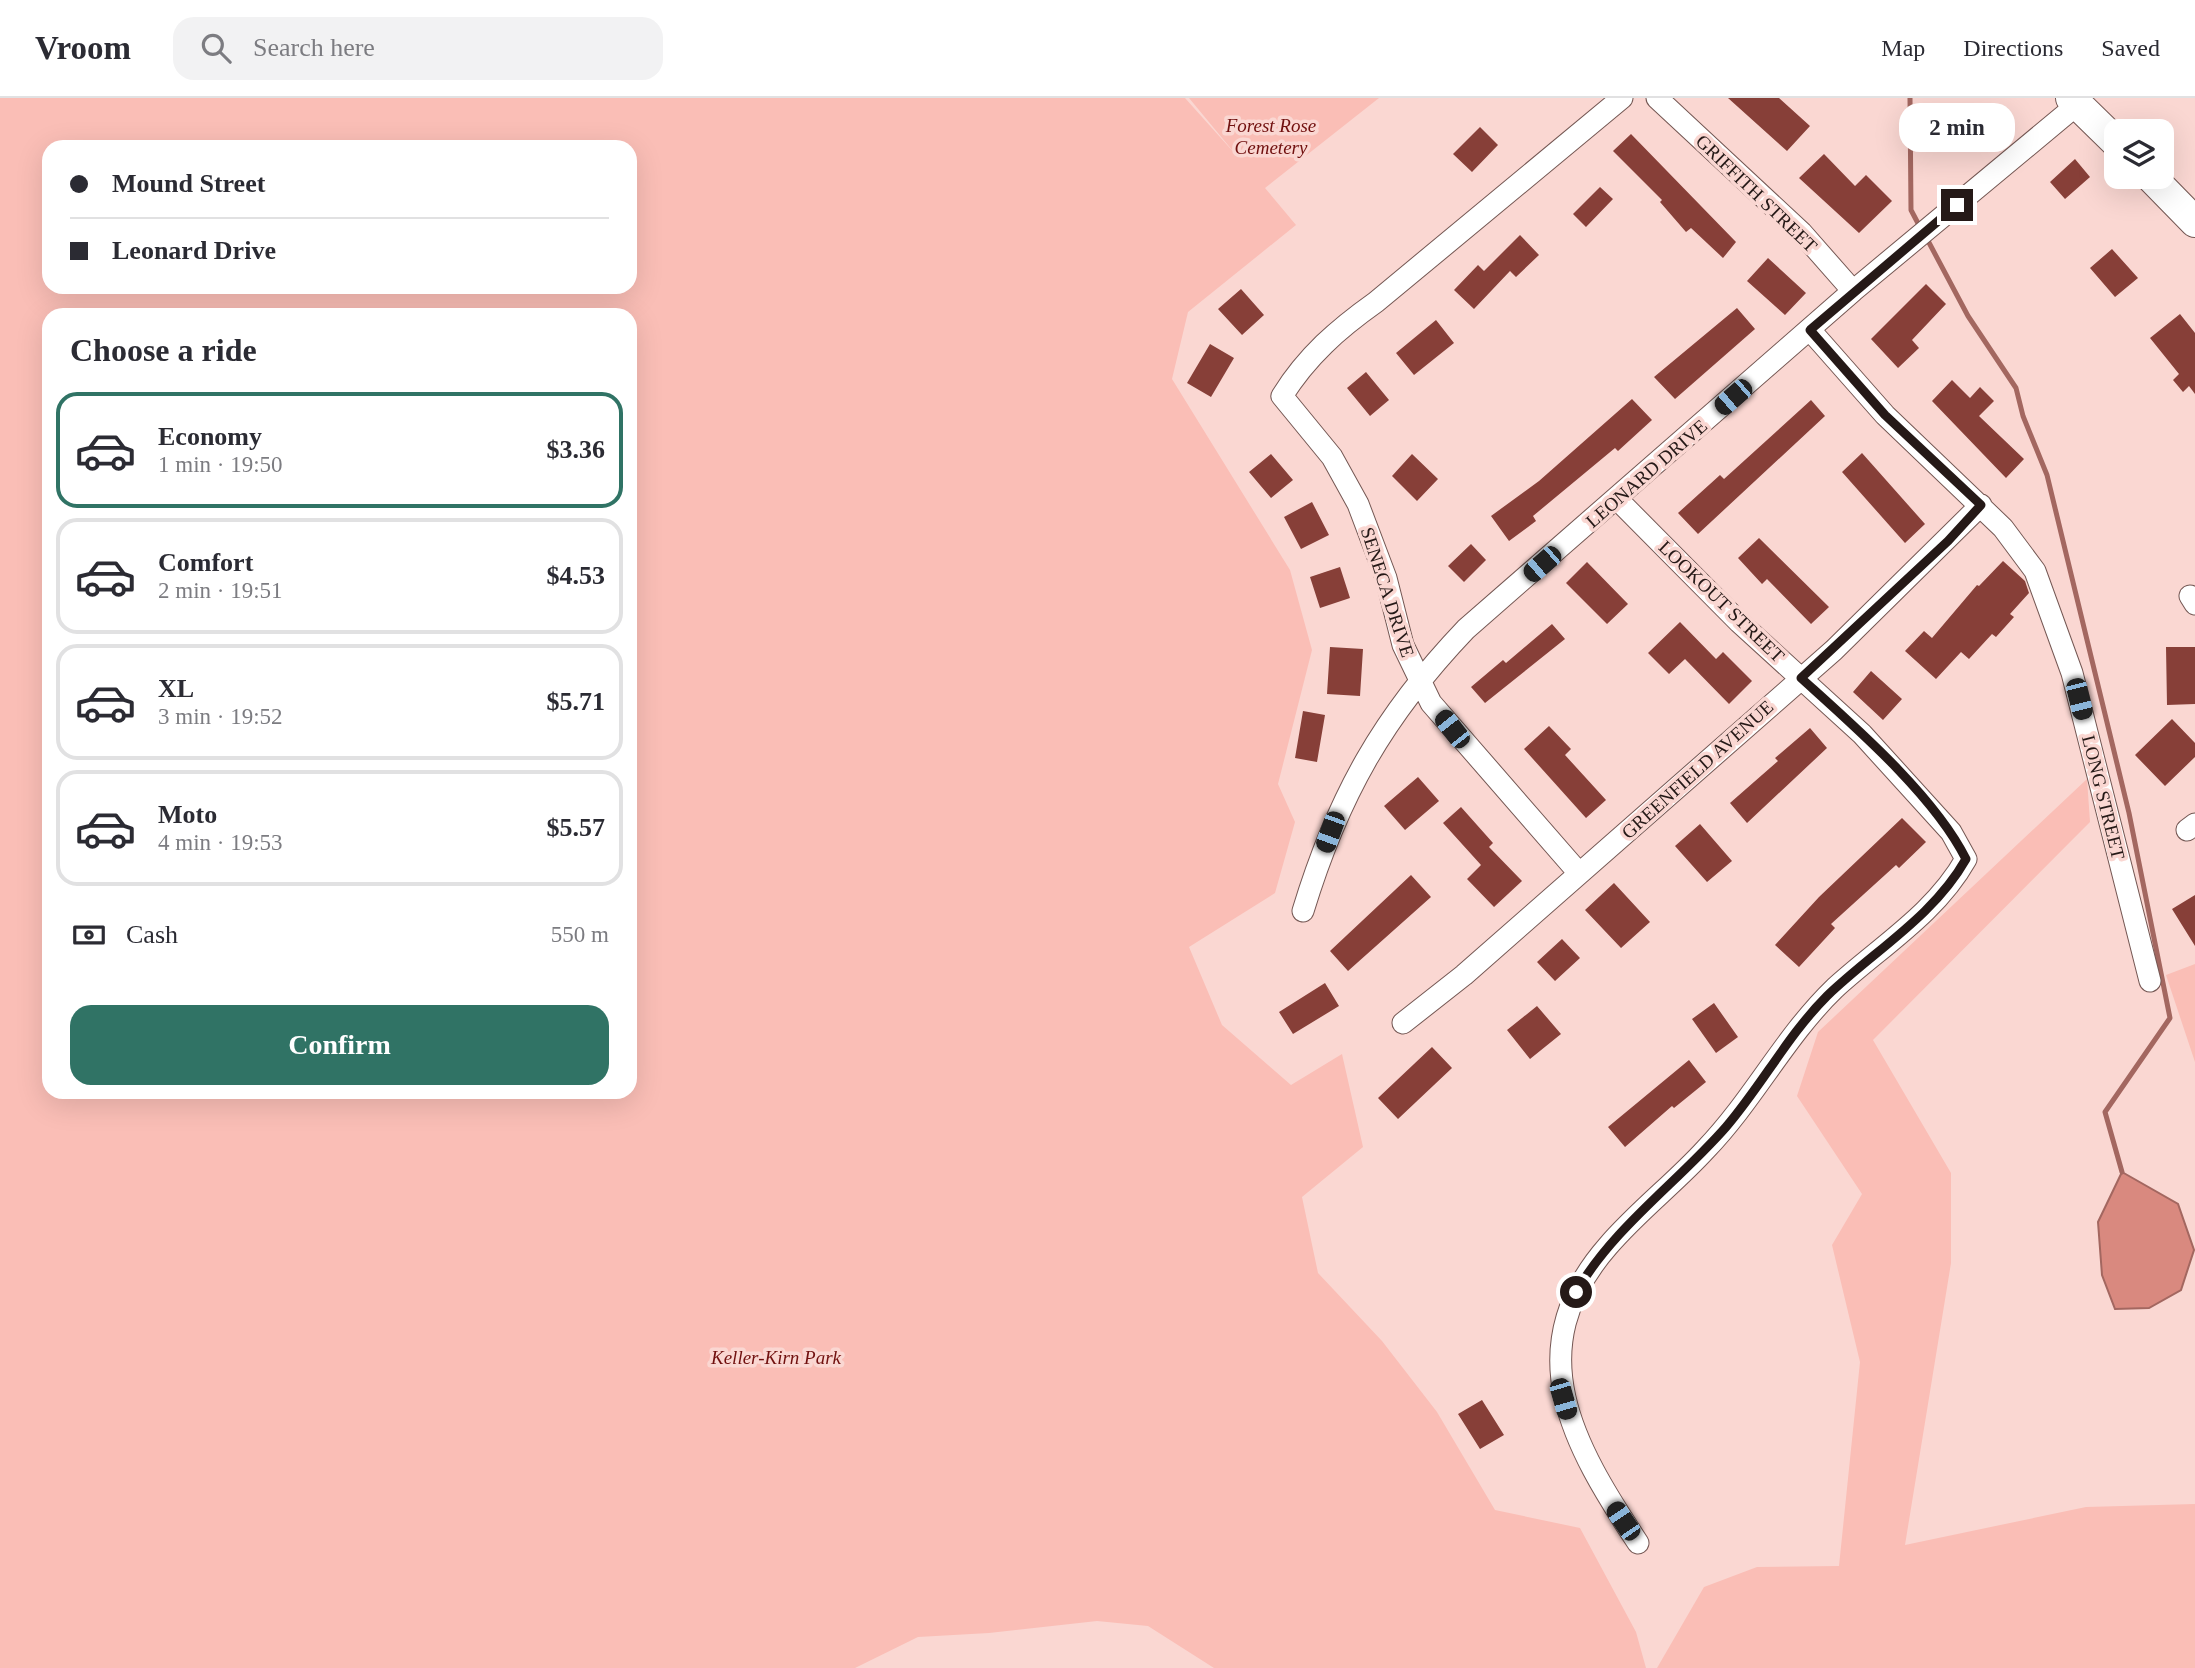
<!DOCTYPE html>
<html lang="en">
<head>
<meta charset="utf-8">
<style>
  body { margin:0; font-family:"Times New Roman",serif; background:#f2f2f3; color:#2b2b33; height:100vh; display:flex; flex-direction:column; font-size:26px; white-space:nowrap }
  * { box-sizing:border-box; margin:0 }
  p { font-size:23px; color:#7c7c81 }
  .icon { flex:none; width:38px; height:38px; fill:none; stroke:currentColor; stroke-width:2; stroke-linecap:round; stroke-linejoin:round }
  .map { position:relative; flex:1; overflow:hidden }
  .panel { position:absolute; left:42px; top:210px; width:595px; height:791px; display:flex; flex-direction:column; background:#fff; border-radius:21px; box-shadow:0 7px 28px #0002 }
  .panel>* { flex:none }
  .top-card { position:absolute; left:42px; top:42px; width:595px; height:154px; border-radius:21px; box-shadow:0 7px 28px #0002; display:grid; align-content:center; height:154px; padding:0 28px; background:#fff }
  .controls { position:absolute; left:2104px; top:21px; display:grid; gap:14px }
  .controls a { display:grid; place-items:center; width:70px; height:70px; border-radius:14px; background:#fff; box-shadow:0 7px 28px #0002; font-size:35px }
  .end { position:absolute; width:32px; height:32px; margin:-16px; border:9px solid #251917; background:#fff; box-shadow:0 0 0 4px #fff }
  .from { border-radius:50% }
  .bubble { position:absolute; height:49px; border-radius:21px; background:#fff; box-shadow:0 7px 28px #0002; font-size:23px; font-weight:800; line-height:49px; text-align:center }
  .car { position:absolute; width:21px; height:42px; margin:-21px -10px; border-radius:9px; box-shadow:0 0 5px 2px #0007; background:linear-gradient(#222 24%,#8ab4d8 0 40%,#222 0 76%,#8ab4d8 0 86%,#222 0) }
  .top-card b { display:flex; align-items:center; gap:24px; height:66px; font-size:26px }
  .top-card b+b { border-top:2px solid #e1e1e2 }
  .top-card i { width:18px; height:18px; background:#2b2b33 }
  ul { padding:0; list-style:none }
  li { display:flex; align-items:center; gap:21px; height:116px; margin:0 14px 10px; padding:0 14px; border:4px solid #e1e1e2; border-radius:21px }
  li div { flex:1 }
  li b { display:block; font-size:26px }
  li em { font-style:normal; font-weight:800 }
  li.current { border-color:#307365 }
  li>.icon { width:63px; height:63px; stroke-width:1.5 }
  h2 { padding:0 28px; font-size:32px; line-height:84px }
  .pay { display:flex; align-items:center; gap:18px; height:77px; padding:0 28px; font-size:26px }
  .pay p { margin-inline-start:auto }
  .action { display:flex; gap:14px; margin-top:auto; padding:14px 28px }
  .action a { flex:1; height:80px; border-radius:21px; background:#307365; color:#fff; font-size:28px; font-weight:800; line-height:80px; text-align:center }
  header { display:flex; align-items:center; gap:42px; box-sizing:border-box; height:98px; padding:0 35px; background:#fff; border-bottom:2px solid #e1e1e2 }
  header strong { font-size:33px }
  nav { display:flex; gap:38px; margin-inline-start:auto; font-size:24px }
  .search { width:490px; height:63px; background:#f2f2f3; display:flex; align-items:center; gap:18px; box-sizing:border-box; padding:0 24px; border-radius:21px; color:#7c7c81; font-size:26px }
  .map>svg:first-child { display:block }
  .green { fill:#fabeb6; fill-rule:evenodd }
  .water { fill:#d9897f; stroke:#a36760; stroke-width:2 }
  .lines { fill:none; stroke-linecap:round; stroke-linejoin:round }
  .stream { stroke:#a36760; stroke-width:5 }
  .building { fill:#873f38 }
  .minor-casing { stroke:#745753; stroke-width:23 }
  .secondary-casing { stroke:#745753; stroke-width:32 }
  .minor { stroke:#fff; stroke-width:21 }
  .secondary { stroke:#fff; stroke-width:30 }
  .route { stroke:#251917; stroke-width:9 }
  .labels { text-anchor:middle; stroke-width:7; stroke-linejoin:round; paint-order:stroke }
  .park-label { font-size:19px; font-style:italic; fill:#71100f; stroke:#fad7d2 }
  .street-label { font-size:19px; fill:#251917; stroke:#fad7d2 }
</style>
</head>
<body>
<header>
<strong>Vroom</strong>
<div class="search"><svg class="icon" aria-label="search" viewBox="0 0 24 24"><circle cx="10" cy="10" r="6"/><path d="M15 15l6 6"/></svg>Search here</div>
<nav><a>Map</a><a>Directions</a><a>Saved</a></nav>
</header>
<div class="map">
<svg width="2195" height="1570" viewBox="0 0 2195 1570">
  <rect width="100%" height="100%" fill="#fad7d2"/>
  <path class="green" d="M0 0H1185L1237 58 1189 0H1379L1265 90 1296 127 1188 214 1172 281 1290 472 1312 552 1278 686 1295 724 1275 795 1189 849 1222 927 1291 987 1342 956 1363 1049 1302 1099 1318 1175 1382 1243 1437 1314 1495 1412 1580 1430 1636 1534 1646 1570H1214L1148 1528 1097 1523 989 1535 918 1539 855 1570H0ZM49 49H630V189H49ZM49 217H630V994H49Z
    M2087 681 2090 724 1873 942 1951 1075V1165L1905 1447 2086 1409 2195 1406V1570H1657L1704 1489 1757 1469 1839 1468 1860 1264 1832 1147 1862 1096 1797 998 1818 934Z
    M2195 866V964L2166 877Z"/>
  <path class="water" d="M2122 1074 2178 1106 2194 1152 2181 1192 2149 1210 2115 1211 2102 1177 2098 1124Z"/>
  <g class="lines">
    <path class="stream" d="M1910 0 1911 112 1921 131
      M1926 139 1968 218 2016 290 2023 318 2047 377 2129 715 2170 920 2105 1014 2122 1074"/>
  </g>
  <path class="building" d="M1728 0H1779L1810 28 1787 53Z
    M1480 29 1498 47 1472 74 1453 56Z
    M1631 36 1736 144 1723 160 1691 130 1686 134 1660 104 1662 102 1613 53Z
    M1824 56 1855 88 1866 77 1892 103 1859 135 1799 80Z
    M2075 61 2090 79 2065 101 2050 84Z
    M1600 89 1613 101 1586 129 1573 116Z
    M1520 137 1539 157 1516 179 1510 173 1474 211 1454 192 1478 167 1484 173Z
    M2112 151 2138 180 2115 199 2090 170Z
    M1768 160 1806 195 1785 217 1747 183Z
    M1926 186 1946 206 1912 242 1919 250 1898 270 1871 241Z
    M1241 191 1264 217 1242 237 1218 211Z
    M1737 210 1755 231 1675 301 1654 279Z
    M2180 216 2195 235V296L2189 288 2183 294 2173 282 2179 276 2150 240Z
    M1436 222 1454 245 1414 277 1396 255Z
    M1210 246 1234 260 1211 299 1187 285Z
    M1366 274 1389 302 1370 318 1347 290Z
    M1952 282 1970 300 1980 289 1994 303 1979 318 2024 361 2006 380 1932 303Z
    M1632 301 1652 322 1618 353 1615 350 1533 418 1536 423 1509 443 1491 418 1539 383Z
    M1811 302 1825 318 1698 436 1678 415 1720 377 1724 381Z
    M1862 355 1925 426 1905 445 1842 374Z
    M1271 356 1293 382 1271 400 1249 374Z
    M1412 356 1438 381 1417 403 1392 378Z
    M1312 404 1329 437 1301 451 1284 419Z
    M1759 440 1829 509 1811 526 1767 481 1762 486 1738 460Z
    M1471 446 1486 462 1464 484 1448 468Z
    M2003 463 2025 483 2029 495 2010 516 2014 519 1996 539 1992 536 1969 561 1961 554 1936 581 1905 553 1924 533 1932 540 1977 487 1979 488Z
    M1587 464 1628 506 1607 526 1566 485Z
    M1340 469 1350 500 1320 510 1310 479Z
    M1680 524 1716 561 1723 554 1752 583 1729 606 1685 561 1669 576 1648 555Z
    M1552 526 1565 541 1485 605 1471 589 1503 562 1506 565Z
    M1330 549 1363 551 1360 598 1327 596Z
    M2166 549H2195V606L2167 607Z
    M1871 573 1902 601 1883 622 1853 594Z
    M1303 613 1325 617 1317 664 1295 660Z
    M2172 621 2195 645V659L2165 688 2135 657Z
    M1549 628 1571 651 1565 657 1606 702 1586 720 1524 651Z
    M1810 630 1827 650 1747 725 1730 705 1778 663 1775 660Z
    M1418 679 1439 703 1405 732 1384 708Z
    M1461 709 1493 745 1489 749 1522 783 1494 809 1467 781 1481 767 1443 725Z
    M1902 720 1926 744 1899 770 1896 767 1831 826 1835 830 1799 869 1775 847 1819 799Z
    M1700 726 1732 763 1707 784 1675 748Z
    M1411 777 1431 799 1348 873 1330 853Z
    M1614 785 1650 824 1621 850 1585 812Z
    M2195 797V848L2172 811Z
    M1562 841 1580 860 1555 883 1537 864Z
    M1325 885 1339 908 1293 936 1279 914Z
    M1714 905 1738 939 1716 955 1692 921Z
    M1537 908 1561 936 1530 961 1507 932Z
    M1432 949 1452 970 1398 1021 1378 1000Z
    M1689 962 1706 984 1674 1010 1672 1008 1625 1049 1608 1029Z
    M1482 1302 1504 1337 1480 1351 1458 1316Z"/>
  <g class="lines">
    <g class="minor-casing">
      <path id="minor" d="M1657 0 1802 135 1853 193
        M1810 232 1885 317 2003 430 2035 473 2072 575 2150 883
        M1617 401 1739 524 1862 636 1951 734 1966 761C1935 816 1881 848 1835 890 1785 938 1754 1001 1706 1051 1675 1085 1638 1113 1608 1148 1517 1252 1574 1348 1638 1445
        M2190 498 2195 506
        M2187 732 2195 726
        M1578 774 1431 605 1403 547 1386 480 1358 406 1332 359 1282 298C1307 258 1338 231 1376 204L1622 0
        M1303 813C1338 698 1383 618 1466 531L1853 193 2078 6
        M1403 925 1464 877 1834 552 1981 407"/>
    </g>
    <g class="secondary-casing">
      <path id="secondary" d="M2071 0 2116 44
        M2151 79 2195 124"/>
    </g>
    <use href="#minor" class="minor"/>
    <use href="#secondary" class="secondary"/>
  </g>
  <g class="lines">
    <path class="route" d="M1576 1194C1614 1129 1677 1085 1726 1029 1762 987 1788 937 1827 898 1875 852 1933 819 1966 761 1934 697 1854 628 1801 580L1948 443 1981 407 1885 317 1810 232 1957 107"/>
  </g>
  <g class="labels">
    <g class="park-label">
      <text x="1271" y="34">Forest Rose<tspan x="1271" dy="22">Cemetery</tspan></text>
      <text x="776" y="1266">Keller-Kirn Park</text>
    </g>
    <g class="street-label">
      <text transform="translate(1757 95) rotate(44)" y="7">GRIFFITH STREET</text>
      <text transform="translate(1646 375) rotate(-41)" y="7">LEONARD DRIVE</text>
      <text transform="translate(1388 494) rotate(72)" y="7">SENECA DRIVE</text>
      <text transform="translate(1722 503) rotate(44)" y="7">LOOKOUT STREET</text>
      <text transform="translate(1697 671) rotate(-42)" y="7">GREENFIELD AVENUE</text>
      <text transform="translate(2104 699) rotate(76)" y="7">LONG STREET</text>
    </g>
  </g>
</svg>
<div class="controls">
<a><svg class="icon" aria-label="layers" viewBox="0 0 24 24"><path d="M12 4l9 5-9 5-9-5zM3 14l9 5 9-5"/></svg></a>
</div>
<i class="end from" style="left:1576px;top:1194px"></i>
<i class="end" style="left:1957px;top:107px"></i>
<div class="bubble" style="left:1899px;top:5px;width:116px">2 min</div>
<i class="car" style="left:1733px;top:299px;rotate:229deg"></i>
<i class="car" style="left:1542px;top:466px;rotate:229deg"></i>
<i class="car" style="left:2079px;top:601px;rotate:166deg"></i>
<i class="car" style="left:1452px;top:631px;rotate:322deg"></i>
<i class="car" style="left:1330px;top:734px;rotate:200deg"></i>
<i class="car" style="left:1563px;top:1301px;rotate:164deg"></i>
<i class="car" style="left:1623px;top:1423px;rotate:326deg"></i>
<div class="top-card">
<b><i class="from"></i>Mound Street</b>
<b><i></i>Leonard Drive</b>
</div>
<section class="panel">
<h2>Choose a ride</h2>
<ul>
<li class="current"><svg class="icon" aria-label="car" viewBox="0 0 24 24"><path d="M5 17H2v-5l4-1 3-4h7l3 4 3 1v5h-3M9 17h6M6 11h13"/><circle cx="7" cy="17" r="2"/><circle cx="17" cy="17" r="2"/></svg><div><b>Economy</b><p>1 min · 19:50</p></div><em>$3.36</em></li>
<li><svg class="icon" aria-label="car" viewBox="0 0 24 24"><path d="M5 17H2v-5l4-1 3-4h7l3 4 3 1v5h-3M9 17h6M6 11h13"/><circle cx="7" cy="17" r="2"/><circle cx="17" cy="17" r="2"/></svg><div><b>Comfort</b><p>2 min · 19:51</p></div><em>$4.53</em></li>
<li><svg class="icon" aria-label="car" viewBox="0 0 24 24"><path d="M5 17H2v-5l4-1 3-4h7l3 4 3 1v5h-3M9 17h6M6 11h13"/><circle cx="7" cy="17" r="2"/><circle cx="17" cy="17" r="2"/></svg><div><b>XL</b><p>3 min · 19:52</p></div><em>$5.71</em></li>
<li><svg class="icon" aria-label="car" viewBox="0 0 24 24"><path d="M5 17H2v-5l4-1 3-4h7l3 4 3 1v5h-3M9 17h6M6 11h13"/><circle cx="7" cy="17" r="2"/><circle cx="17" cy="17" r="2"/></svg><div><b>Moto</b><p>4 min · 19:53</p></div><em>$5.57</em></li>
</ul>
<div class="pay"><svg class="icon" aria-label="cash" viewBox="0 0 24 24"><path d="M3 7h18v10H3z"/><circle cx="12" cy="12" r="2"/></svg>Cash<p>550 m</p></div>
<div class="action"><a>Confirm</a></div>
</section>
</div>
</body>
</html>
